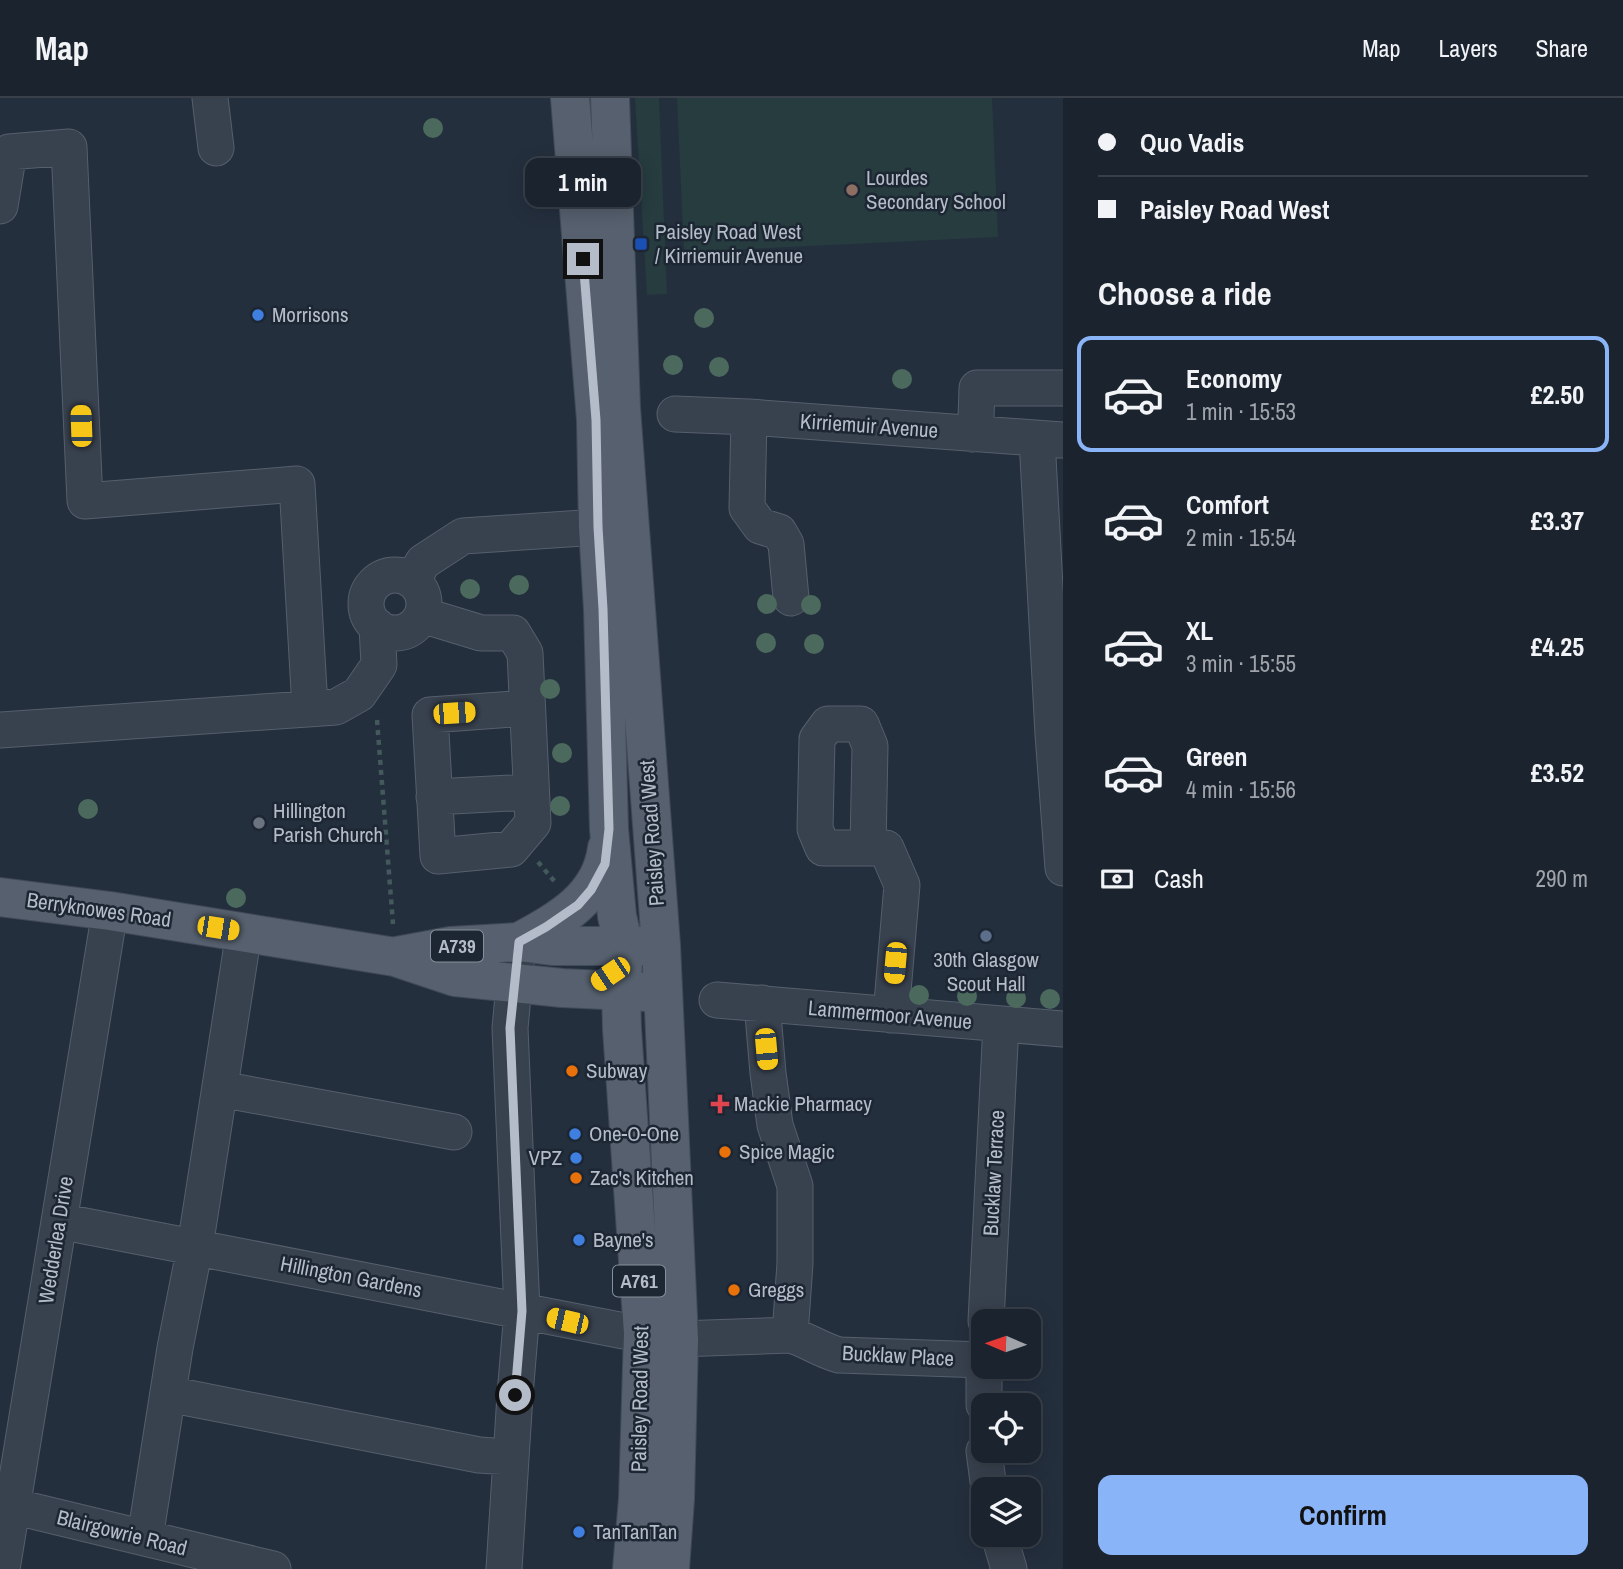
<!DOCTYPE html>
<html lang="en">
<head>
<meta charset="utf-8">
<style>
  body { margin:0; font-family:"Archivo Narrow",sans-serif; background:#242b36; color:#f1f3f6; height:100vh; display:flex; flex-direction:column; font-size:26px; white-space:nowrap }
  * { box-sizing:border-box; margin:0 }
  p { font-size:23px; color:#a0a4aa }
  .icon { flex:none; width:38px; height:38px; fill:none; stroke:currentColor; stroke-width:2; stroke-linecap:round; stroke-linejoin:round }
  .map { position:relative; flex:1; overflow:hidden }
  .sheet { display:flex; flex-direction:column; background:#1b232e; width:560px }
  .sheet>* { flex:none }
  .hud { display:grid; align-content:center; height:154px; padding:0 35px; background:#1b232e }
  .needle { width:46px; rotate:272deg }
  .buttons { position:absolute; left:971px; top:1211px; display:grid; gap:14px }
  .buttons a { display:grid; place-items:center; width:70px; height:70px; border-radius:14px; background:#1b232e; box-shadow:0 4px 18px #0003,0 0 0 2px #39404a; font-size:35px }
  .end { position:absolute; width:32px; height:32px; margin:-16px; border:9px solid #b4bcc9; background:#111; box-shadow:0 0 0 4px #111 }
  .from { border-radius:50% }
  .bubble { position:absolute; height:49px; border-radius:14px; background:#1b232e; box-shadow:0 4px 18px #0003,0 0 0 2px #39404a; font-size:23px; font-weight:700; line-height:49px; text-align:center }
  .car { position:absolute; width:21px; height:42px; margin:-21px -10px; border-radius:9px; box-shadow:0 0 5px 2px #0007; background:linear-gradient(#f5c518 24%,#345 0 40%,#f5c518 0 76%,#345 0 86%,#f5c518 0) }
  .hud b { display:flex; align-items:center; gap:24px; height:66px; font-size:26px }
  .hud b+b { border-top:2px solid #39404a }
  .hud i { width:18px; height:18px; background:#f1f3f6 }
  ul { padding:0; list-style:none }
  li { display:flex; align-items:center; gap:21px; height:116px; margin:0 14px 10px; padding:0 21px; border:4px solid transparent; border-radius:14px }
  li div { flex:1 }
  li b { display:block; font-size:26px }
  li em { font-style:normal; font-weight:700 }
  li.active { border-color:#8ab4f8 }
  li>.icon { width:63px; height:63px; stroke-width:1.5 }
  h2 { padding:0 35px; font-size:32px; line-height:84px }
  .pay { display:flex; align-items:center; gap:18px; height:77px; padding:0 35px; font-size:26px }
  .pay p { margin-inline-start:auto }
  .button { display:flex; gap:14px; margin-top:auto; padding:14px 35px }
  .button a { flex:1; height:80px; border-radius:14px; background:#8ab4f8; color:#111; font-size:28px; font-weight:700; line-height:80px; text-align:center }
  header { display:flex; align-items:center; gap:42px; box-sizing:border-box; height:98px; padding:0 35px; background:#1b232e; border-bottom:2px solid #39404a }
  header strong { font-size:33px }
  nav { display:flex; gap:38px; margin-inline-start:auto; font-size:24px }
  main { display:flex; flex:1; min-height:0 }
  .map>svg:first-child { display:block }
  .green { fill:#263c3f }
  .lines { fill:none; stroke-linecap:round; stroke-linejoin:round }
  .minor-casing { stroke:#565f6c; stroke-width:37 }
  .major-casing { stroke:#414a57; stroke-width:40 }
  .path { stroke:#44595c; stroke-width:4.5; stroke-dasharray:5 5; stroke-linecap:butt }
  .minor { stroke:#38414e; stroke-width:35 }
  .major { stroke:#56606e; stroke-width:38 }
  .tree { fill:#4b6a5d }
  .route { stroke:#b4bcc9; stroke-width:9 }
  .education-dot { fill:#8d6e63; stroke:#1d2633; stroke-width:2.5 }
  .transit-dot { fill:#1a4fb4; stroke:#1d2633; stroke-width:2.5 }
  .shop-dot { fill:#3f7fe0; stroke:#1d2633; stroke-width:2.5 }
  .worship-dot { fill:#6b7280; stroke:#1d2633; stroke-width:2.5 }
  .service-dot { fill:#5c6f8a; stroke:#1d2633; stroke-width:2.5 }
  .food-dot { fill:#e8710a; stroke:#1d2633; stroke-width:2.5 }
  .health-dot { fill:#e0444e; stroke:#1d2633; stroke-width:2.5 }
  .labels { text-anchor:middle; stroke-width:5; stroke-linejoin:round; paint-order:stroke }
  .shield { fill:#1d2633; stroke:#878f9c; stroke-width:2 }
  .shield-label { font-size:19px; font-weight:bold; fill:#b4bcc9 }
  .poi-label { font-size:21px; fill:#b4bcc9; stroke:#1d2633; text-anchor:start }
  .street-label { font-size:21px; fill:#b4bcc9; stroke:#1d2633 }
</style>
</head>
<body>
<header>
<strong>Map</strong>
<nav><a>Map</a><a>Layers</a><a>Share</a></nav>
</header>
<main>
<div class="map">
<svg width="1063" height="1471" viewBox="0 0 1063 1471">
  <rect width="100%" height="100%" fill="#242f3e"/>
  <path class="green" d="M635 0H659L667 196 647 197Z
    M677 0H992L998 139 684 154Z"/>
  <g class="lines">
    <g class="minor-casing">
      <path id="minor" d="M210 0 216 50
        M0 108 9 54 69 49 85 403 297 386 310 610
        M675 316 749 319 1063 342
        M749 319 747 410 760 428 779 434 786 446 791 500
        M973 336 976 320 977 290H1063
        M1037 341 1053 636 1063 770
        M366 506a29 29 0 1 1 58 0a29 29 0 1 1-58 0Z
        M413 482 423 464 463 438 598 429 626 425
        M422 517 481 535H513L525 555 533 725 511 751 438 758 430 617 527 610
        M0 632 336 609 359 596 379 567 377 528
        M434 699 531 694
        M868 750 870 648 861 626H828L817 641 815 731 823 750H886L902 787 891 917
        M717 902 1063 931
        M762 905 768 975 775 1027 795 1088V1165L790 1237
        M220 991 454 1034
        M59 1123 624 1233 679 1241 790 1237C808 1242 820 1252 839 1257L984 1262
        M986 1223 1001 926
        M984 1269V1307
        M168 1296 479 1357 511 1359
        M984 1353 989 1391
        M12 1408 273 1471
        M999 1437 1009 1471
        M145 1440 175 1250 195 1149 244 834
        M2 1471 110 813
        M504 1471 515 1297 522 1213 510 930 517 856"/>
    </g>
    <g class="major-casing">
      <path id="major" d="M570 0 596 322 598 429 603 511 609 731 617 818 624 849 621 894 622 931 643 1235 638 1401 632 1471
        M610 0 621 310 661 847 679 1241 675 1401 670 1471
        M0 799 110 813 395 859 455 879 562 890 647 894
        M519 844C559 822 601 800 607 750
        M397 858 451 848 519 844 552 848H647"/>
    </g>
    <path class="path" d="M377 622 393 826
      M538 764 555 784"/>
    <use href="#minor" class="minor"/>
    <use href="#major" class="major"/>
  </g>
  <g class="tree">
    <circle cx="433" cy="30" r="10"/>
    <circle cx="704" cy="220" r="10"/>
    <circle cx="673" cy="267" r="10"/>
    <circle cx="719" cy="269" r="10"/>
    <circle cx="902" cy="281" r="10"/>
    <circle cx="519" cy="487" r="10"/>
    <circle cx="470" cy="491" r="10"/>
    <circle cx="767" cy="506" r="10"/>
    <circle cx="811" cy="507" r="10"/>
    <circle cx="766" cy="545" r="10"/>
    <circle cx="814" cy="546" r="10"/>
    <circle cx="550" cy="591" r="10"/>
    <circle cx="562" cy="655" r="10"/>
    <circle cx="560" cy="708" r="10"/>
    <circle cx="88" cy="711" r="10"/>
    <circle cx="236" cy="800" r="10"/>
    <circle cx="919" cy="897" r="10"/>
    <circle cx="967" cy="898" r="10"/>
    <circle cx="1016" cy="900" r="10"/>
    <circle cx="1050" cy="901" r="10"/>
  </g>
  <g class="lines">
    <path class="route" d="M515 1297 522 1213 510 930 519 844 546 829 578 807 591 792 605 766 609 731 603 511 598 429 596 322 583 161"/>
  </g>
  <circle class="education-dot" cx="852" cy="92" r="7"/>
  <rect class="transit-dot" x="634" y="139" width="14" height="14" rx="3.5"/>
  <g class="shop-dot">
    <circle cx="258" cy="217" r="7"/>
    <circle cx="575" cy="1036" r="7"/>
    <circle cx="576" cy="1060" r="7"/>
    <circle cx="579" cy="1142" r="7"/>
    <circle cx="579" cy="1434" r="7"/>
  </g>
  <circle class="worship-dot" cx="259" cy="725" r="7"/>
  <circle class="service-dot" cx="986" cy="838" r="7"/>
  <g class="food-dot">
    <circle cx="572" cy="973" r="7"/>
    <circle cx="725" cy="1054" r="7"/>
    <circle cx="576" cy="1080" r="7"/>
    <circle cx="734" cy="1192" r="7"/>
  </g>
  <path class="health-dot" d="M716.5 995.5h7v7h7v7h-7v7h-7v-7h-7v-7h7z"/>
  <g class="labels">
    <g class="shield">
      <rect x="431" y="832.5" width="52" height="31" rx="5"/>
      <rect x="613" y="1167.5" width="52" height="31" rx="5"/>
    </g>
    <g class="shield-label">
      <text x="457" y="855">A739</text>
      <text x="639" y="1190">A761</text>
    </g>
    <g class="poi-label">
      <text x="866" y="87">Lourdes<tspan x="866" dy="24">Secondary School</tspan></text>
      <text x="655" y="141">Paisley Road West<tspan x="655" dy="24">/ Kirriemuir Avenue</tspan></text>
      <text x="272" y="224">Morrisons</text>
      <text x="273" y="720">Hillington<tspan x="273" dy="24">Parish Church</tspan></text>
      <text x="986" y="869" text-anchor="middle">30th Glasgow<tspan x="986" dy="24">Scout Hall</tspan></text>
      <text x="586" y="980">Subway</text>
      <text x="734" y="1013">Mackie Pharmacy</text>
      <text x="589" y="1043">One-O-One</text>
      <text x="739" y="1061">Spice Magic</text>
      <text x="562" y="1067" text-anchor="end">VPZ</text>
      <text x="590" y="1087">Zac's Kitchen</text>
      <text x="593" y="1149">Bayne's</text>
      <text x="748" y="1199">Greggs</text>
      <text x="593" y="1441">TanTanTan</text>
    </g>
    <g class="street-label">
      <text transform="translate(869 328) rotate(4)" y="7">Kirriemuir Avenue</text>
      <text transform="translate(652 735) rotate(-94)" y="7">Paisley Road West</text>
      <text transform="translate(99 812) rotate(8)" y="7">Berryknowes Road</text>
      <text transform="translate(890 917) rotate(5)" y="7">Lammermoor Avenue</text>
      <text transform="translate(994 1075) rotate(-87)" y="7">Bucklaw Terrace</text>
      <text transform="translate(56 1142) rotate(-81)" y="7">Wedderlea Drive</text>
      <text transform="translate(351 1179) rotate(11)" y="7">Hillington Gardens</text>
      <text transform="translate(898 1258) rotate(3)" y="7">Bucklaw Place</text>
      <text transform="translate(640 1301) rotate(-89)" y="7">Paisley Road West</text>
      <text transform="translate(122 1435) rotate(14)" y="7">Blairgowrie Road</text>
    </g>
  </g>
</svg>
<div class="buttons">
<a><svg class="needle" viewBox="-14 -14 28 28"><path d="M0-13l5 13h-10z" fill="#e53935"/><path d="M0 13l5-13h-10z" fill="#a0a4aa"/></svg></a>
<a><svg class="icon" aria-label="locate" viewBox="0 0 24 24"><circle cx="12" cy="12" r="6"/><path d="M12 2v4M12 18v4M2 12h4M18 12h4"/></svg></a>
<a><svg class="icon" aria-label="layers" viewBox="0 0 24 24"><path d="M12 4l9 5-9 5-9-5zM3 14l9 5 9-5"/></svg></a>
</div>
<i class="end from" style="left:515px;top:1297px"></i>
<i class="end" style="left:583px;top:161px"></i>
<div class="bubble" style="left:525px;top:60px;width:116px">1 min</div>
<i class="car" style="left:81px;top:328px;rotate:358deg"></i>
<i class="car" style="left:454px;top:615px;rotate:86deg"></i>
<i class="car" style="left:218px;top:830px;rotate:99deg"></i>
<i class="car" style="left:895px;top:865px;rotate:185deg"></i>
<i class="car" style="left:610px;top:876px;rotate:236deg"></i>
<i class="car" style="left:766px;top:951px;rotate:175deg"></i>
<i class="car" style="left:567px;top:1223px;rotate:283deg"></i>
</div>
<section class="sheet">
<div class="hud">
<b><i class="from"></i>Quo Vadis</b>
<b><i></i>Paisley Road West</b>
</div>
<h2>Choose a ride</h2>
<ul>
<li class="active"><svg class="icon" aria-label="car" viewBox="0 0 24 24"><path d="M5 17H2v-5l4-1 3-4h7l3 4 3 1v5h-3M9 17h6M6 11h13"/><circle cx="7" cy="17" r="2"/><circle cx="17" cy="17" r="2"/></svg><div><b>Economy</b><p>1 min · 15:53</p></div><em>£2.50</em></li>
<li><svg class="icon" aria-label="car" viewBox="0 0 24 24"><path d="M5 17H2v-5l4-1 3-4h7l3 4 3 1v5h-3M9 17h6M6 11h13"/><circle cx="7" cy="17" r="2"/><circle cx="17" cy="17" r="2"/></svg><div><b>Comfort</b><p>2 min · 15:54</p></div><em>£3.37</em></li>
<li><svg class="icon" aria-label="car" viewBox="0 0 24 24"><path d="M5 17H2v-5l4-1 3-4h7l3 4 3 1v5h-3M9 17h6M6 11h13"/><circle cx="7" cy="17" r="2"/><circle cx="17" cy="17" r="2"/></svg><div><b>XL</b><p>3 min · 15:55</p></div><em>£4.25</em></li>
<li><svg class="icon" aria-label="car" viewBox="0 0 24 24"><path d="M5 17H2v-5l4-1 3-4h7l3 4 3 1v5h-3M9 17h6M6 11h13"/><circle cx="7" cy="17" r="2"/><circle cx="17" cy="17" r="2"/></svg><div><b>Green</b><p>4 min · 15:56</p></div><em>£3.52</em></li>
</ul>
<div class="pay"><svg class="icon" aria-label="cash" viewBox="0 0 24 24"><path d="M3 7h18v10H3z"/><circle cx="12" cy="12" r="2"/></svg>Cash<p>290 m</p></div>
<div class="button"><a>Confirm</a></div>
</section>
</main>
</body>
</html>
